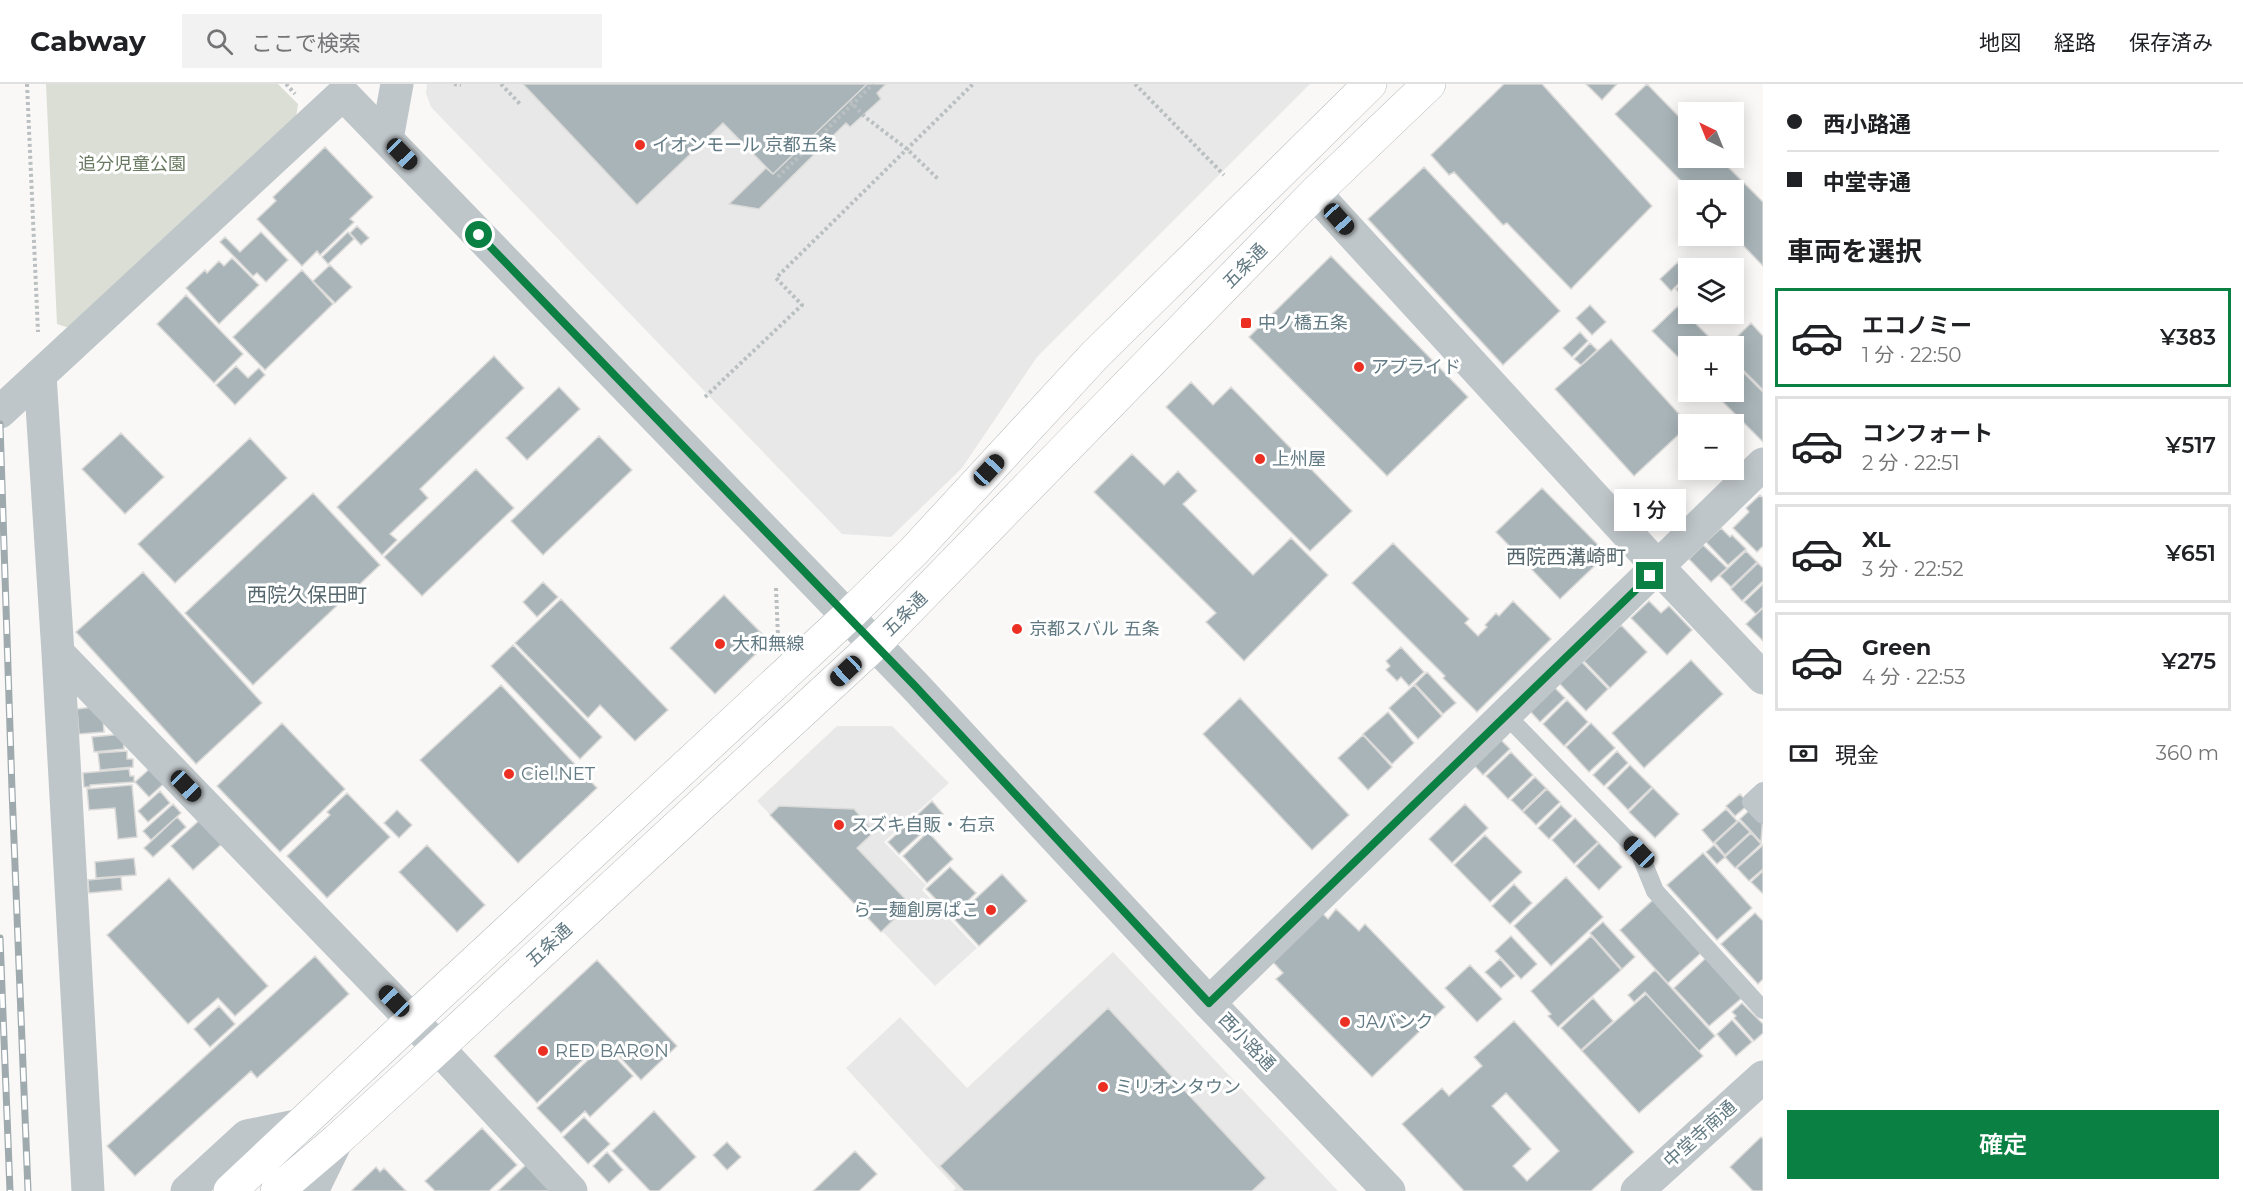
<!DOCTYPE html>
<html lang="ja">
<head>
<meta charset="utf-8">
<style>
  body { margin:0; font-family:Montserrat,"Noto Sans JP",sans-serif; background:#f2f2f2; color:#202124; height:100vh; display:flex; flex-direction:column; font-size:22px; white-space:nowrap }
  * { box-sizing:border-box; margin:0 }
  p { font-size:20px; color:#757577 }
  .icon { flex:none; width:33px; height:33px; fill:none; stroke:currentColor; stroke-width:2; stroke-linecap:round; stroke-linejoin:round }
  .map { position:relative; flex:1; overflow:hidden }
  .side { display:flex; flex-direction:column; background:#fff; width:480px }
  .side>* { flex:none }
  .guide { display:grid; align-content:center; height:132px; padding:0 24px; background:#fff }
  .needle { width:39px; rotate:317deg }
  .controls { position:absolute; left:1678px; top:18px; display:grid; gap:12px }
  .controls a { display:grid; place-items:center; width:66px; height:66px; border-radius:0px; background:#fff; box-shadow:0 3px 15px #0003; font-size:30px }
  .end { position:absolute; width:27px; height:27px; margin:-14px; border:8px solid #0b8043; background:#fff; box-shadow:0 0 0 3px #fff }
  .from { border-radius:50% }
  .bubble { position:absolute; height:42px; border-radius:0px; background:#fff; box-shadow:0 3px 15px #0003; font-size:20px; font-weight:600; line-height:42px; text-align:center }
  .car { position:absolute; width:18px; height:36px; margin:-18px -9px; border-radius:8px; box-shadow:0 0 4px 2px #0007; background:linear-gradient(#222 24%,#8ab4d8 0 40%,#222 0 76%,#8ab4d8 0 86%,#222 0) }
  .guide b { display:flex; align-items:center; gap:21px; height:57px; font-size:22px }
  .guide b+b { border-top:2px solid #e0e0e0 }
  .guide i { width:15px; height:15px; background:#202124 }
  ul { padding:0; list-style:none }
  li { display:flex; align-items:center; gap:18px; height:99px; margin:0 12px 9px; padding:0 12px; border:3px solid #e0e0e0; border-radius:0px }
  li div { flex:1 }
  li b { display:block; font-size:22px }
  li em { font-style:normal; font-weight:600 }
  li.active { border-color:#0b8043 }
  li>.icon { width:54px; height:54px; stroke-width:1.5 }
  h2 { padding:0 24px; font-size:27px; line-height:72px }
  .pay { display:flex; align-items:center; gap:15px; height:66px; padding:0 24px; font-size:22px }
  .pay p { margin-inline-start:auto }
  .cta { display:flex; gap:12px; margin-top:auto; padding:12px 24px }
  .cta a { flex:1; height:69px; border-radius:0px; background:#0b8043; color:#fff; font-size:24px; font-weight:600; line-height:69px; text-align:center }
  header { display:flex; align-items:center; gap:36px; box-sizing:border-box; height:84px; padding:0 30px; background:#fff; border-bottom:2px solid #e0e0e0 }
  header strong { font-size:28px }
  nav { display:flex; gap:33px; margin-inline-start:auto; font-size:21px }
  .search { width:420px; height:54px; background:#f2f2f2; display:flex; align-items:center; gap:15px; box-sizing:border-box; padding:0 21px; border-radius:0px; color:#757577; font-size:22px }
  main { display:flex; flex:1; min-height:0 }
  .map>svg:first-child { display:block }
  .built { fill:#e7e8e7 }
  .green { fill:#daded5 }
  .building { fill:#a8b4b8; stroke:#dbdad8; stroke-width:1.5; fill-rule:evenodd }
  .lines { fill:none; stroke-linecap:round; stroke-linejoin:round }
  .trunk-casing { stroke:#b3b9bc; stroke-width:34 }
  .path { stroke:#babfc1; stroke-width:4; stroke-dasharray:3 3; stroke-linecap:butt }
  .service { stroke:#bfc6c9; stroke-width:18 }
  .minor { stroke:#bfc6c9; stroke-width:33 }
  .tertiary { stroke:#bfc6c9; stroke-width:33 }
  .trunk { stroke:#fff; stroke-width:33 }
  .rail-casing { stroke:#9faaae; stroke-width:7 }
  .rail { stroke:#fff; stroke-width:4.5; stroke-dasharray:14; stroke-linecap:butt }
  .route { stroke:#0b8043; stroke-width:8 }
  .poi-dot { fill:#ec2f23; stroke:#fff; stroke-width:2 }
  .labels { text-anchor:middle; stroke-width:6; stroke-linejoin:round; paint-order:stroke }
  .poi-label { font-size:18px; fill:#627a83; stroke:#fff; text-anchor:start }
  .park-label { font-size:18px; fill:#6a7a62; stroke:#fff }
  .street-label { font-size:18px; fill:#627a83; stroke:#fff }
  .neighbourhood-label { font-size:20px; fill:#55676d; stroke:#fff }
</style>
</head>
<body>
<header>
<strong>Cabway</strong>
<div class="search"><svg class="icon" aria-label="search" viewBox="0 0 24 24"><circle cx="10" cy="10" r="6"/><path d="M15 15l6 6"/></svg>ここで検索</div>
<nav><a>地図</a><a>経路</a><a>保存済み</a></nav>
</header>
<main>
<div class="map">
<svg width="1763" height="1107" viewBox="0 0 1763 1107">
  <rect width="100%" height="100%" fill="#f9f8f6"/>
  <path class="built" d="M427 0H1310L1037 273 962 384 891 453 842 450 431 23 426 9Z
    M837 642H892L949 699 884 758 926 801 922 806 977 864 935 902 757 717Z
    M1113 868 1338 1107H953L956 1104 846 984 900 933 967 1004Z"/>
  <path class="green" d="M46 0H278L298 20 295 40 72 245 57 240Z"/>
  <path class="building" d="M523 0H867L773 90 723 39 637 121Z
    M867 0H886L877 9 881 15 850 43 846 39 759 125 729 120 766 84 773 90Z
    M1504 0H1542L1652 122 1571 205 1507 139 1503 141 1454 88 1449 91 1431 71Z
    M1586 0H1617L1602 16Z
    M1647 0 1689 43V74H1719L1763 118V182L1734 152V106H1690L1615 30Z
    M325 63 373 113 350 135 354 138 320 171 317 167 302 182 257 135 276 117 273 113Z
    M1424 83 1560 227 1503 281 1368 135Z
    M357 142 369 154 361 161 350 149Z
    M261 148 288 176 266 198 257 189 253 192 220 158 225 153 240 168Z
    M348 148 354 155 328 180 322 173Z
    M1331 172 1468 313 1387 392 1249 253Z
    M232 174 259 201 219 240 186 204 205 186 207 189 219 177 224 182Z
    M1678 178 1689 190 1671 207 1660 195Z
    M330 181 352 203 335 219 313 197Z
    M302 186 333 220 265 286 233 253Z
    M1689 193V219L1676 205Z
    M186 211 243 270 214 299 157 240Z
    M1590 221 1606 238 1592 251 1576 234Z
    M1678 222 1718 262H1689V284L1652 247Z
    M1751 239 1763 252V306L1734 277V262H1728Z
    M1580 248 1588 257 1572 273 1563 264Z
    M1611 255 1689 341 1634 392 1555 305Z
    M1590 259 1597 266 1581 281 1574 275Z
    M494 272 524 304 420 405 428 414 390 450 397 456 382 471 337 423Z
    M1734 279 1763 308V358L1713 308H1734Z
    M236 282 248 294 259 284 265 291 235 321 216 301Z
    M1191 298 1213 321 1231 303 1352 427 1310 467 1166 323Z
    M559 303 580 325 527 376 506 354Z
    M121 349 164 393 125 430 82 385Z
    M599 352 632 386 543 471 511 437Z
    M250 354 287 394 175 499 138 460Z
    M1132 370 1164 401 1178 387 1197 407 1183 420 1253 491 1291 454 1328 491 1244 577 1206 538 1216 529 1094 408Z
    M476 385 514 424 422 512 384 473Z
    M1542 404 1607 470 1560 515 1496 448Z
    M313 409 380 481 253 601 185 529Z
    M1760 411 1763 414V462L1757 468 1733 444 1749 428 1746 424Z
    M1721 444 1730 453 1732 451 1746 465 1728 481 1706 458Z
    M1393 459 1469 535 1465 539 1478 552 1487 543 1485 541 1496 529 1499 532 1513 517 1551 555 1477 628 1443 594 1445 592 1352 499Z
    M1703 461 1727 484 1711 498 1689 475Z
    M1746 467 1757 478 1731 503 1720 492Z
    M1758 479 1763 484V497L1742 517 1731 505Z
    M143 488 262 619 196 680 76 548Z
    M543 498 558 513 537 533 523 518Z
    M1763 500V523L1756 530 1744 518Z
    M724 511 769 557 715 610 670 564Z
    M561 515 668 626 635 657 600 621 588 634 515 559Z
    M1649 517 1661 529 1669 522 1692 546 1667 571 1631 534Z
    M1763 524V557L1746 540Z
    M1621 541 1647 568 1610 604 1584 577Z
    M513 561 602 653 580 675 491 582Z
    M1401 563 1424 588 1409 602 1401 593 1397 597 1386 586 1390 582 1386 577Z
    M1580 576 1608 605 1586 627 1558 598Z
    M1691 576 1723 610 1644 684 1612 649Z
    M1427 588 1456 619 1443 630 1415 600Z
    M501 601 597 704 518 779 420 676Z
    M1414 601 1442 632 1418 655 1389 624Z
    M1554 603 1565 614 1540 638 1530 627Z
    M1240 614 1349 731 1312 766 1203 650Z
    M1567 616 1588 638 1564 662 1543 640Z
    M102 622 104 648 79 650 77 625Z
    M1388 628 1414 659 1392 680 1363 650Z
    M282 639 345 705 280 768 217 702Z
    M1591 639 1615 664 1589 688 1566 663Z
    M123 650 124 665 94 668 92 653Z
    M1363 651 1392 683 1368 706 1338 674Z
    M1499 654 1510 665 1483 691 1472 679Z
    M127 667V675H133V683L100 686 98 669Z
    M1617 667 1628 679 1604 702 1593 691Z
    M1511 668 1533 691 1508 715 1486 692Z
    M155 680 169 695 149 713 135 698Z
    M1630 681 1652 703 1628 726 1607 704Z
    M129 685 130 692H134V698L90 701V703H84L83 689Z
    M1535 693 1546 704 1522 727 1511 716Z
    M132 701 137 753 118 755 115 724 89 726 87 705Z
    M1653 704 1679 730 1655 754 1629 728Z
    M1547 705 1560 718 1536 741 1523 728Z
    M160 707 170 719 148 738 138 727Z
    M347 709 390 753 327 814 287 772 330 731 327 728Z
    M1740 710 1749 720 1735 732 1726 722Z
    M932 717 943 730 899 770 888 758Z
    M173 720 181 729 151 756 143 747Z
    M1465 720 1488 744 1452 779 1429 755Z
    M1561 721 1572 732 1549 755 1538 744Z
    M779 722 854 725 874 748 857 764 910 820 881 848 770 731Z
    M1754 722 1763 732 1761 758 1740 735Z
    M1726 725 1737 737 1713 759 1702 746Z
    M397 726 412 741 399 754 384 739Z
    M177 733 186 743 153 773 144 764Z
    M203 733 225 757 193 786 171 762Z
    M1575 734 1598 758 1574 780 1552 756Z
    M1739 737 1750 748 1725 771 1715 759Z
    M928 748 953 775 927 799 903 772Z
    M1751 749 1761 760 1735 784 1725 773Z
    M1485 751 1522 788 1490 818 1454 781Z
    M1599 759 1622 783 1599 806 1576 782Z
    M427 761 485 821 457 848 399 788Z
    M1714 761 1725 773 1717 780 1706 768Z
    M1763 761V785L1749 797 1737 784Z
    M1703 769 1752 824 1717 856 1667 801Z
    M134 774 136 791 96 794 95 778Z
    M950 783 976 809 952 832 926 805Z
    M1763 787V808L1762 809 1751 798Z
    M1002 790 1027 817 979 862 954 835Z
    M121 793 122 806 89 809 88 796Z
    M1566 793 1603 833 1551 882 1514 842Z
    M169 794 268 902 235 932 218 914 188 940 107 851Z
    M1514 800 1532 819 1510 840 1492 822Z
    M1654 815 1702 868 1668 899 1620 846Z
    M1336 825 1359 847 1365 840 1445 923 1372 993 1276 895 1283 889 1273 878 1321 828 1328 835Z
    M1755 829 1763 837V895L1758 900 1721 860Z
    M1603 838 1635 873 1622 885 1590 849Z
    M1511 852 1537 880 1521 895 1495 867Z
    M1591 852 1621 886 1558 943 1548 932 1551 930 1531 907Z
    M315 872 349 910 257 994 251 987 135 1092 107 1062Z
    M1707 873 1743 913 1709 942 1674 904Z
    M1500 875 1515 892 1501 904 1485 888Z
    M597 876 677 962 641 996 604 956 537 1019 494 972Z
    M1470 881 1502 915 1477 938 1445 904Z
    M1655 886 1715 952 1699 967 1645 908 1634 918 1628 911Z
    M1646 910 1703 972 1639 1029 1582 967Z
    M1593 914 1613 937 1581 966 1561 944Z
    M1742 919 1763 940V949L1754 957 1734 934 1736 932 1732 928Z
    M219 922 235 940 210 963 194 945Z
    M1108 924 1266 1094 1252 1107H964L940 1082Z
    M1732 936 1752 958 1736 972 1717 950Z
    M1514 937 1634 1068 1591 1107H1464L1402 1040 1442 1004 1449 1012 1482 982 1474 973ZM1506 1009 1559 1067 1527 1097 1513 1082 1531 1065 1492 1022Z
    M604 961 633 992 590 1033 585 1027 561 1049 537 1024Z
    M654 1027 696 1073 659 1107H650L612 1067Z
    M584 1033 610 1060 588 1080 563 1053Z
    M482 1044 517 1081 489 1107H435L425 1097Z
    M1761 1053 1763 1055V1107H1753L1730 1083Z
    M727 1058 741 1073 727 1086 713 1071Z
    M855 1067 877 1090 859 1107H813Z
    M607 1068 623 1086 609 1099 593 1082Z
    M529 1078 554 1107H498Z
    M376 1083 380 1088 384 1084 406 1107H354L352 1106Z"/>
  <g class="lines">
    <g class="trunk-casing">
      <path id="trunk" d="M230 1107 412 936 848 532 914 467 1095 271 1370 0
        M277 1107 337 1056 415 985 875 560 1315 109 1429 0"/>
    </g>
    <path class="path" d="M27 0 38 248
      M286 0 295 10
      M454 0 461 1
      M501 0 521 21
      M1135 0 1224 91
      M850 17 865 33 907 65 938 95
      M778 93 873 0
      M705 313 802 221 776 194 973 0
      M776 504 778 553"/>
    <path class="service" d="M1506 631 1639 768 1655 807 1763 926
      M1763 707 1751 718 1763 731"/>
    <path class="minor" d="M387 55 397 0
      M1315 109 1659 484 1763 594
      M40 291 58 569 88 1107
      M58 569 412 936
      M1209 919 1763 380
      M187 1107 247 1052 301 1041
      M312 1107 337 1056
      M1637 1107 1763 993"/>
    <path class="tertiary" d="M0 328 343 10 915 602 1209 919 1389 1107
      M412 936 571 1107"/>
    <use href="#trunk" class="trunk"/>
    <g class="rail-casing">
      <path id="rail" d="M0 340 12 706 28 1107
        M0 854 10 1107"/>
    </g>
    <use href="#rail" class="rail"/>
  </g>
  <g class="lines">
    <path class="route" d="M479 151 915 602 1209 919 1650 492"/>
  </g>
  <g class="poi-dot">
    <circle cx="640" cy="61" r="6"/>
    <rect x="1240" y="233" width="12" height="12" rx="3"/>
    <circle cx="1359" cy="283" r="6"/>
    <circle cx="1260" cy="375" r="6"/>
    <circle cx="1017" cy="545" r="6"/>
    <circle cx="720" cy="560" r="6"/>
    <circle cx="509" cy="690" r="6"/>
    <circle cx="839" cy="741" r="6"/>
    <circle cx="991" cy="826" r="6"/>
    <circle cx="1345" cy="938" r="6"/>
    <circle cx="543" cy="967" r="6"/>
    <circle cx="1103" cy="1003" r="6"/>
  </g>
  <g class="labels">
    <g class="poi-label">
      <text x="652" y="67">イオンモール 京都五条</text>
      <text x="1258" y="245">中ノ橋五条</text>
      <text x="1371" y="289">アプライド</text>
      <text x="1272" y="381">上州屋</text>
      <text x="1029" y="551">京都スバル 五条</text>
      <text x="732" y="566">大和無線</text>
      <text x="521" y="696">Ciel.NET</text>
      <text x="851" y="747">スズキ自販・右京</text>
      <text x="979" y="832" text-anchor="end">らー麺創房ぱこ</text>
      <text x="1357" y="944">JAバンク</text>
      <text x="555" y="973">RED BARON</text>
      <text x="1115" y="1009">ミリオンタウン</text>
    </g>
    <g class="park-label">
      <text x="132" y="86">追分児童公園</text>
    </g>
    <g class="street-label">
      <text transform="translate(1245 182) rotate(-46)" y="6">五条通</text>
      <text transform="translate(905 530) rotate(-45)" y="6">五条通</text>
      <text transform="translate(549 861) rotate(-43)" y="6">五条通</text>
      <text transform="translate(1247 958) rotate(46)" y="6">西小路通</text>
      <text transform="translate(1700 1050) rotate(-42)" y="6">中堂寺南通</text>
    </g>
    <g class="neighbourhood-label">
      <text x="1566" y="480">西院西溝崎町</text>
      <text x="307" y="518">西院久保田町</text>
    </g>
  </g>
</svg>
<div class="controls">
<a><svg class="needle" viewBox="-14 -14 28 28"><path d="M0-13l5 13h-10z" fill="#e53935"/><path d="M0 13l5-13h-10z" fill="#757577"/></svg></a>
<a><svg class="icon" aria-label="locate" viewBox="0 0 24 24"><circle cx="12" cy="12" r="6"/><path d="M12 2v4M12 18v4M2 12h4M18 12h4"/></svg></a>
<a><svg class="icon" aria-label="layers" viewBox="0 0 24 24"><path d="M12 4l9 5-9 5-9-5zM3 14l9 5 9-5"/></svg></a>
<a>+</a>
<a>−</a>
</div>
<i class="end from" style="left:479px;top:151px"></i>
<i class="end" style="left:1650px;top:492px"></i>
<div class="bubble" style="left:1614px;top:405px;width:72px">1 分</div>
<i class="car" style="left:402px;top:70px;rotate:136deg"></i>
<i class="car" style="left:1339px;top:135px;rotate:138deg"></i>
<i class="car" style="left:989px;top:386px;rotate:43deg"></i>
<i class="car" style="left:846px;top:587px;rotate:227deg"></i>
<i class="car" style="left:186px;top:702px;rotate:136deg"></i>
<i class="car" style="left:1639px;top:768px;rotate:316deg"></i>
<i class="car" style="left:394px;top:917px;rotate:316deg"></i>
</div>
<section class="side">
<div class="guide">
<b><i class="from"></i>西小路通</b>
<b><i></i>中堂寺通</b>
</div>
<h2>車両を選択</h2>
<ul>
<li class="active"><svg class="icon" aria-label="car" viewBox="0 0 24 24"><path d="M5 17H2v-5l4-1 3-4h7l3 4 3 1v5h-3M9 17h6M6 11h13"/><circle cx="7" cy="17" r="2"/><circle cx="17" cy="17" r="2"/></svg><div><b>エコノミー</b><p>1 分 · 22:50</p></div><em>¥383</em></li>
<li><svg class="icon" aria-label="car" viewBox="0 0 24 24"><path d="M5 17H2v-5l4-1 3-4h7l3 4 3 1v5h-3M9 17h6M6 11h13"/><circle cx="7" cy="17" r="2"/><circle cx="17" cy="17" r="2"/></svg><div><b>コンフォート</b><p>2 分 · 22:51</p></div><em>¥517</em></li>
<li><svg class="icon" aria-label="car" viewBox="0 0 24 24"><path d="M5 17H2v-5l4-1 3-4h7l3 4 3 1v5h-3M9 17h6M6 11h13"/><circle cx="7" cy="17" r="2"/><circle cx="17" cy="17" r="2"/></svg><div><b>XL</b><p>3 分 · 22:52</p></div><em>¥651</em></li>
<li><svg class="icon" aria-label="car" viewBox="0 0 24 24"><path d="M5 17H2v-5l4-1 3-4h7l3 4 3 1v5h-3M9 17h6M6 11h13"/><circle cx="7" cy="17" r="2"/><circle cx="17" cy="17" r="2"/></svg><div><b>Green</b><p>4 分 · 22:53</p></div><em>¥275</em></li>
</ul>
<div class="pay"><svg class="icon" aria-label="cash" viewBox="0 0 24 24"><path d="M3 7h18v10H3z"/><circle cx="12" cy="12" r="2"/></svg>現金<p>360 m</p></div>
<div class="cta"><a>確定</a></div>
</section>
</main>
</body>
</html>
